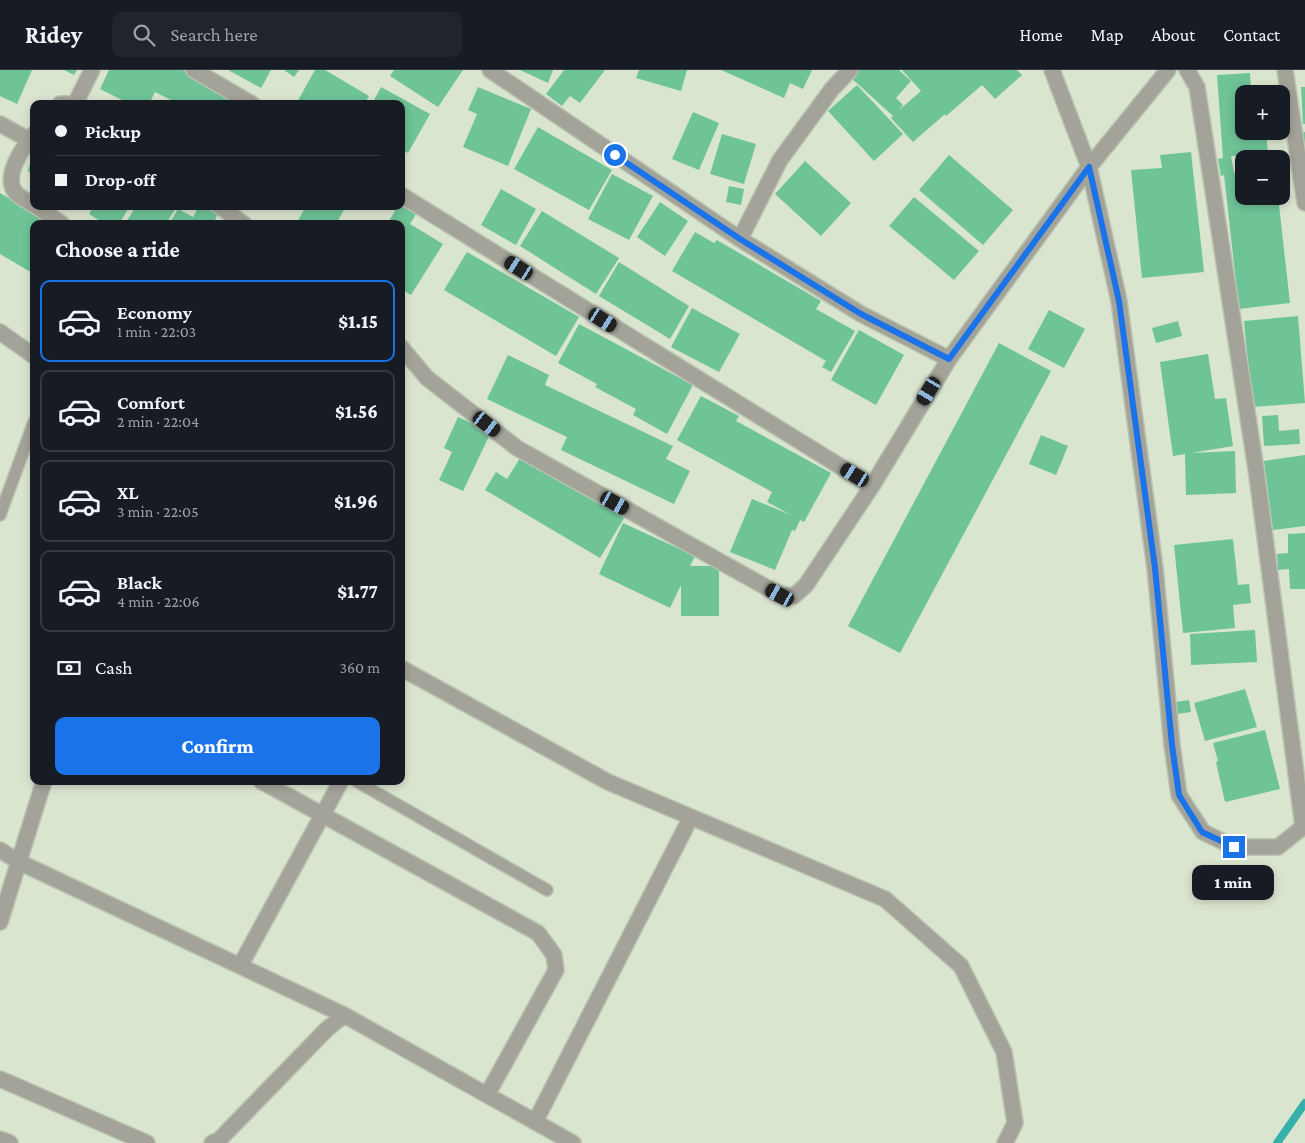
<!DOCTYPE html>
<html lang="en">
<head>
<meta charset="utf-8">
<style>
  body { margin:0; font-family:"Crimson Pro",serif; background:#20242c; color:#f1f3f6; height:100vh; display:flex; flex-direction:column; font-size:19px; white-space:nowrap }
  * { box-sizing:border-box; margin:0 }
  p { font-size:16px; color:#9ea1a6 }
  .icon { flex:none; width:28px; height:28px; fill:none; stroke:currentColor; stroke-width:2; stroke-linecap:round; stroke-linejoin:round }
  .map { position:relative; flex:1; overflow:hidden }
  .panel { position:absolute; left:30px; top:150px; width:375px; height:565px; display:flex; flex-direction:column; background:#171b24; border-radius:10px; box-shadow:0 2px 8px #0003 }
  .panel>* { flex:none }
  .banner { position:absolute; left:30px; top:30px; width:375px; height:110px; border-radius:10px; box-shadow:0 2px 8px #0003; display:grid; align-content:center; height:110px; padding:0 25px; background:#171b24 }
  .fabs { position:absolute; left:1235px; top:15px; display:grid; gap:10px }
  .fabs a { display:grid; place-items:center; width:55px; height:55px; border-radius:10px; background:#171b24; box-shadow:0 2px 8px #0003; font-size:25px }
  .end { position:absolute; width:22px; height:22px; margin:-11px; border:6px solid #1a73e8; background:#fff; box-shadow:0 0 0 2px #fff }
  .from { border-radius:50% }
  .bubble { position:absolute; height:35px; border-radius:10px; background:#171b24; box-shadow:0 2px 8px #0003; font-size:16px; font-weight:800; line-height:35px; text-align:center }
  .car { position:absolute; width:15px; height:30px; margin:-15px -8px; border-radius:6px; box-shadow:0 0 4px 1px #0007; background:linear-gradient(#222 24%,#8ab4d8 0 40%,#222 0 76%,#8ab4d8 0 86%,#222 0) }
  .banner b { display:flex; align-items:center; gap:18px; height:48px; font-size:19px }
  .banner b+b { border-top:1px solid #363941 }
  .banner i { width:12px; height:12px; background:#f1f3f6 }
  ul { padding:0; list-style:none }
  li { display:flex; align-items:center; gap:15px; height:82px; margin:0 10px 8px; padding:0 15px; border:2px solid #363941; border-radius:10px }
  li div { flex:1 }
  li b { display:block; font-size:19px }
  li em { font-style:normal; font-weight:800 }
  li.current { border-color:#1a73e8 }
  li>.icon { width:45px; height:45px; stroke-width:1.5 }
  h2 { padding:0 25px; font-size:22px; line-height:60px }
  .pay { display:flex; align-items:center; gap:12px; height:55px; padding:0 25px; font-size:19px }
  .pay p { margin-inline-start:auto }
  .primary-button { display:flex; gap:10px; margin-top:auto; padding:10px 25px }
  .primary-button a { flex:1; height:58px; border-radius:10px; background:#1a73e8; color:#fff; font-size:20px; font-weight:800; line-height:58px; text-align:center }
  header { display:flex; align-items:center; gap:30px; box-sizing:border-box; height:70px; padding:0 25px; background:#171b24; border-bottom:1px solid #363941 }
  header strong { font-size:24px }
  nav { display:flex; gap:28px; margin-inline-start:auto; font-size:18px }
  .search { width:350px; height:45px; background:#20242c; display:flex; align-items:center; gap:12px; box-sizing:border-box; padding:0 18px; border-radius:10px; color:#9ea1a6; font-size:19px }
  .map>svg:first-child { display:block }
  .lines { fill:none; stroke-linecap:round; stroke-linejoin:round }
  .stream { stroke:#36b1a9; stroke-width:8 }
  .building { fill:#6ec397 }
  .lane-casing { stroke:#b9c3b0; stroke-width:14 }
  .street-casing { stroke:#b9c3b0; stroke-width:18 }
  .lane { stroke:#a4a399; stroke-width:11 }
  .street { stroke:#a4a399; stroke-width:15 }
  .route { stroke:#1a73e8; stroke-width:6 }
</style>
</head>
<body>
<header>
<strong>Ridey</strong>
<div class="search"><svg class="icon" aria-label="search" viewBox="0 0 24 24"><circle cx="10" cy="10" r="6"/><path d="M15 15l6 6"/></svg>Search here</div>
<nav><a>Home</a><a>Map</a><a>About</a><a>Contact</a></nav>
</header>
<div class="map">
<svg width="1305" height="1073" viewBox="0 0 1305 1073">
  <rect width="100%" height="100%" fill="#dae5d0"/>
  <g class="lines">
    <path class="stream" d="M1277 1073 1305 1033"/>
  </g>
  <path class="building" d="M0 0H32L17 34 0 26Z
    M64 0H77L74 5Z
    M109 0H183L232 24 228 34H171L173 31 155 22 149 34H130L100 19Z
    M228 0H271L261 18Z
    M284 0H299L294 7Z
    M315 0H325L369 26 364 34H300L297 32Z
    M394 0H463L438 37 390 6Z
    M520 0H553L548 13Z
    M564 0H605L580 33 570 26 562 36 546 24Z
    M639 0H687L681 21 636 8Z
    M721 0H812L803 19 790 13 784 28Z
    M855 0H899L911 11 896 28 903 35 898 41 921 21 902 0H1017L1022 5 995 29 982 15 946 46 945 44 913 72 891 48 893 46 849 6Z
    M1250 3 1251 20 1263 19V24H1244V61H1266L1268 84 1231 86 1234 103 1244 102V126H1278L1290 233 1239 239 1224 105 1221 106 1218 89 1223 88 1217 5Z
    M857 15 903 64 874 91 828 41Z
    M381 17 430 44 408 83 401 79V34H372Z
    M478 17 531 39 508 96 463 77 477 44 468 40Z
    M1301 17H1305V54H1303Z
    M693 42 719 53 699 100 672 89Z
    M538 57 612 100 589 140 514 99Z
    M1301 62H1305V85Z
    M722 64 756 74 744 114 710 104Z
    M1191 82 1204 202 1142 208 1131 100 1162 98 1160 85Z
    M33 83H34V106L28 101Z
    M949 85 1013 140 983 175 919 120Z
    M805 91 851 133 821 166 775 124Z
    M612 104 653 126 629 170 588 149Z
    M729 116 744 119 741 135 726 132Z
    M501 119 536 139 516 175 481 155Z
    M0 123 52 154H34V204L0 184Z
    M914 127 979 181 954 210 889 156Z
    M660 132 688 151 665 186 637 167Z
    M401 134 416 144 410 154 443 174 411 225 401 219V154H387L398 136H401Z
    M94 136H130L119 154H105L89 144Z
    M136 136H177L166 154H125Z
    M199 136H203L218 144 213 154H169L178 139 193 147Z
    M306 136H346L336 154H296Z
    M542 141 619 188 596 224 520 176Z
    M695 162 714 173 717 170 821 231 816 239 855 261 831 302 822 297 826 291 672 201Z
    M467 182 579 247 556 286 444 220Z
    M619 192 689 236 670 269 599 226Z
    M692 238 740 264 719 302 671 277Z
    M1049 240 1085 259 1064 298 1028 279Z
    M1298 246 1305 333 1252 337 1244 251Z
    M1178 251 1182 266 1156 273 1152 258Z
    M579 254 693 315 667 364 633 345 636 339 595 317 597 314 558 293Z
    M859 260 904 285 876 335 831 310Z
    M999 273 1051 301 900 583 848 556Z
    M1208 284 1215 329 1226 328 1233 376 1191 383 1235 381 1236 423 1186 425 1185 384 1173 386 1160 292Z
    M508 285 549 305 545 315 673 376 666 389 690 401 674 434 561 380 567 367 487 329Z
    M701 326 739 346 736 351 831 403 804 452 800 450 795 461 792 460 775 500 730 482 752 429 791 445 767 432 772 422 677 370Z
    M1278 345 1279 361 1299 359 1300 374 1264 376 1262 346Z
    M458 347 491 362 463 421 439 410 452 382 444 378Z
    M1041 365 1068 376 1056 405 1029 394Z
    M523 383 626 445 600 488 485 420 496 402 507 409Z
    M1305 385V456L1273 460 1264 391Z
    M623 453 695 486 690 496H719V546H681V515L670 538 599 504Z
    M1305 463V519H1290L1289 499 1278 500 1277 484 1288 483V464Z
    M1233 469 1238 515 1249 514 1251 533 1233 535 1235 558 1183 563 1174 475Z
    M1255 560 1257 592 1191 595 1190 564Z
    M1245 619 1257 657 1205 671 1194 633Z
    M1189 630 1191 642 1177 644 1176 632Z
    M1265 660 1280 719 1225 732 1216 692 1218 691 1213 673Z"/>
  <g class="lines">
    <g class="lane-casing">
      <path id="lane" d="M0 445 34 352
        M356 711 547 820"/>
    </g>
    <g class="street-casing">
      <path id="street" d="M194 0 252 34
        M490 0 740 169 861 244 949 289
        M1168 0 1089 97 1119 231 1155 498 1172 675 1179 725 1203 762 1234 777H1278L1303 757 1257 406 1197 17 1187 0
        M1285 0 1305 133
        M60 34H75L92 0
        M0 54 29 70
        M34 64C23 77 1 108 17 124 21 128 28 131 34 135
        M401 125 872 416
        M36 136 62 154
        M219 136 244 154
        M740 169 780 90 832 19 850 0
        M0 262 34 286
        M401 277 427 308 517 378 780 525 794 526 806 515 872 416 949 289 1089 97 1052 0
        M401 598 608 712 885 829 961 896 1004 982 1015 1053 1005 1073
        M261 711 538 863 554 885 556 900 487 1025
        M0 780 19 792 344 945 573 1073
        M0 852 44 711
        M240 896 341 711
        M0 1009 147 1073
        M535 1052 691 747
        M0 1069 10 1073
        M212 1073 219 1070 327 959 344 945"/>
    </g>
    <use href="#lane" class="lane"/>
    <use href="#street" class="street"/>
  </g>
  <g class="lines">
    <path class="route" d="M615 85 740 169 861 244 949 289 1089 97 1119 231 1155 498 1172 675 1179 725 1202 762 1234 777"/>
  </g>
</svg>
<div class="fabs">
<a>+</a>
<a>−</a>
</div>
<i class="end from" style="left:615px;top:85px"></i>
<i class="end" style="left:1234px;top:777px"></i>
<div class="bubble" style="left:1192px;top:795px;width:82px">1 min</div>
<i class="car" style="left:519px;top:198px;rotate:302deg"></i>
<i class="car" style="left:603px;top:250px;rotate:122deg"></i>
<i class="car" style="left:929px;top:321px;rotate:211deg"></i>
<i class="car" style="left:487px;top:354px;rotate:128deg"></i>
<i class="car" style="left:855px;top:405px;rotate:301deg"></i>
<i class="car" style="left:615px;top:433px;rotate:119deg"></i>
<i class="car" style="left:780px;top:525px;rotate:299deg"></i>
<div class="banner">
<b><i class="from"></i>Pickup</b>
<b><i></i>Drop-off</b>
</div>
<section class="panel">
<h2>Choose a ride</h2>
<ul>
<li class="current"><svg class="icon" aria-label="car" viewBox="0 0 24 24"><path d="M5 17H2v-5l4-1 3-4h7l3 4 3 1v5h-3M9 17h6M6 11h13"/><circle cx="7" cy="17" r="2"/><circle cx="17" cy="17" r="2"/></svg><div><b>Economy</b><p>1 min · 22:03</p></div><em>$1.15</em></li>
<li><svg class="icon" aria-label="car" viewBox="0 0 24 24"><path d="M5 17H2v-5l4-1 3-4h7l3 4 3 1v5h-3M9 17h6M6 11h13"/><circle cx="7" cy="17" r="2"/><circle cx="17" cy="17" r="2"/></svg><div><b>Comfort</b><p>2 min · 22:04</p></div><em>$1.56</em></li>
<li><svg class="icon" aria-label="car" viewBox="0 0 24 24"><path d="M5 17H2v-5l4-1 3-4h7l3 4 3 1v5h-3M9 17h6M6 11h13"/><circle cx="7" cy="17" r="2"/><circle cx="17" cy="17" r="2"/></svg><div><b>XL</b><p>3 min · 22:05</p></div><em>$1.96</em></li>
<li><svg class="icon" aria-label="car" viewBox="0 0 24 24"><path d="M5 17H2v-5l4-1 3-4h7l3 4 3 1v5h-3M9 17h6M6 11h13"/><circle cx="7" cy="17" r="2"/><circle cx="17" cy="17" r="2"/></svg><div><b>Black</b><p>4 min · 22:06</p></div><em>$1.77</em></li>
</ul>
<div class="pay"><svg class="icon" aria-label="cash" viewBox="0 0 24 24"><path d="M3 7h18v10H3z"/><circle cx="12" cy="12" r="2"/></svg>Cash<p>360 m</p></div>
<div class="primary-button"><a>Confirm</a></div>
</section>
</div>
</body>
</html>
